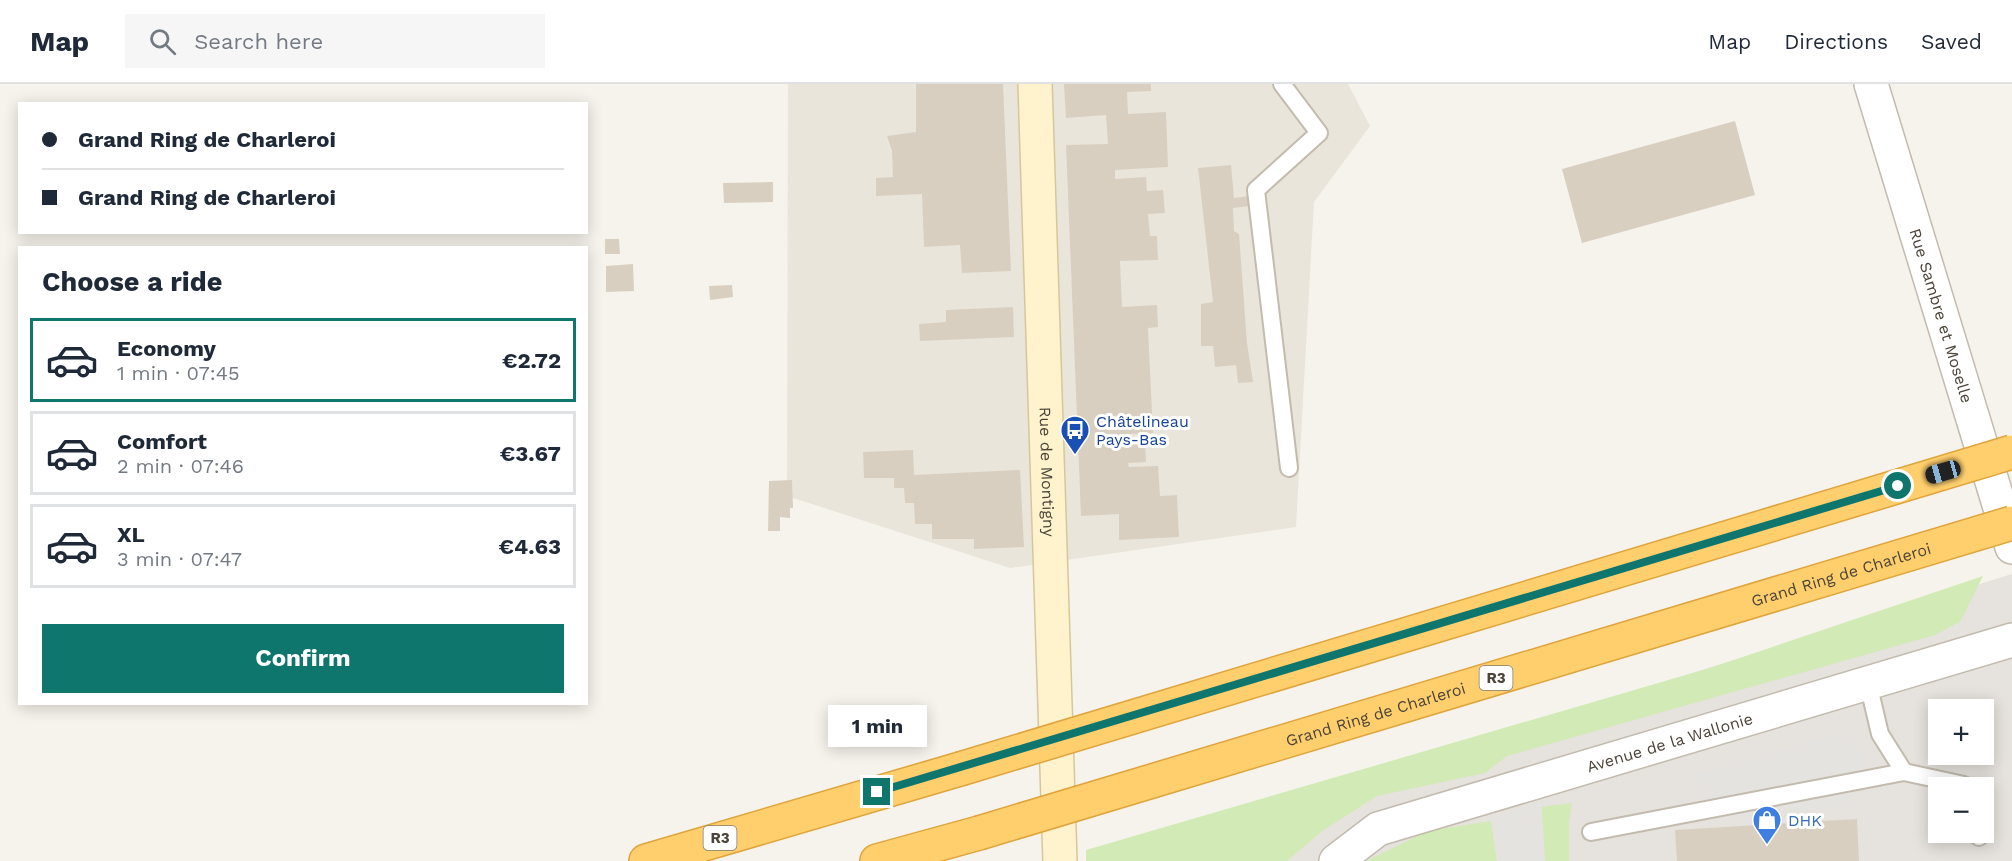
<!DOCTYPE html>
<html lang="en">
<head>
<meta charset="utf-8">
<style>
  body { margin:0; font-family:"Work Sans",sans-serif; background:#f6f6f7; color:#1f2937; height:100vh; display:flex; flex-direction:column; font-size:22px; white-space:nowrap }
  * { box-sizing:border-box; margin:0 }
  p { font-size:20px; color:#747a83 }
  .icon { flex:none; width:33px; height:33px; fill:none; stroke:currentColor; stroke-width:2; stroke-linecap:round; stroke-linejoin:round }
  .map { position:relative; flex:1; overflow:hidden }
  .drawer { position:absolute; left:18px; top:162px; width:570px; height:459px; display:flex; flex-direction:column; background:#fff; border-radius:0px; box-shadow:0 3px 15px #0003 }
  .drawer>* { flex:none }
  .guide { position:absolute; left:18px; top:18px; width:570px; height:132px; border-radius:0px; box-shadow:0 3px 15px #0003; display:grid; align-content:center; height:132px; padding:0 24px; background:#fff }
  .fabs { position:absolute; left:1928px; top:615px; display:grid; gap:12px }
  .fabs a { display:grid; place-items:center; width:66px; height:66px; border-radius:0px; background:#fff; box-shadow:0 3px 15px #0003; font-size:30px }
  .end { position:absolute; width:27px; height:27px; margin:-14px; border:8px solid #0f766e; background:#fff; box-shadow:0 0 0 3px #fff }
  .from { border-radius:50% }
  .bubble { position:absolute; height:42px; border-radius:0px; background:#fff; box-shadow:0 3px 15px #0003; font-size:20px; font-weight:700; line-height:42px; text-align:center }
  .car { position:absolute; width:18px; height:36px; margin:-18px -9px; border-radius:8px; box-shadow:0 0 4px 2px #0007; background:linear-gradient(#222 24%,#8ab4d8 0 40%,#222 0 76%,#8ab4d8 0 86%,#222 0) }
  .guide b { display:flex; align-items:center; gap:21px; height:57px; font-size:22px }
  .guide b+b { border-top:2px solid #e0e1e3 }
  .guide i { width:15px; height:15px; background:#1f2937 }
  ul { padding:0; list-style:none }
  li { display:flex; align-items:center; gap:18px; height:84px; margin:0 12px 9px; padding:0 12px; border:3px solid #e0e1e3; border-radius:0px }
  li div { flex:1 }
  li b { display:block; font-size:22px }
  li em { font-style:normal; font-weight:700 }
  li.current { border-color:#0f766e }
  li>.icon { width:54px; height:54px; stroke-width:1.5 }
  h2 { padding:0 24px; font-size:27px; line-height:72px }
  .button { display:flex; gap:12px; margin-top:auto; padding:12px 24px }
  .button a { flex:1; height:69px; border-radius:0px; background:#0f766e; color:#fff; font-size:24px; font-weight:700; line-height:69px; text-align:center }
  header { display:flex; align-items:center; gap:36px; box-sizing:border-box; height:84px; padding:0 30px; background:#fff; border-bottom:2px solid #e0e1e3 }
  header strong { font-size:28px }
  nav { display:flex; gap:33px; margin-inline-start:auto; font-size:21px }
  .search { width:420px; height:54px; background:#f6f6f7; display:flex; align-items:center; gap:15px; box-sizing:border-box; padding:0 21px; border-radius:0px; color:#747a83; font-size:22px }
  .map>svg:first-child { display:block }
  .residential { fill:#eae5da }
  .industrial { fill:#e6e2dd; fill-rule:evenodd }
  .green { fill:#d2eab5 }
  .parking { fill:#e5e3e0 }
  .building { fill:#d8cfc1 }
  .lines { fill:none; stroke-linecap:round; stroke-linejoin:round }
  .service-casing { stroke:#c2bbae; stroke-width:20 }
  .minor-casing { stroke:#c2bbae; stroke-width:36 }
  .secondary-casing { stroke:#d6c79b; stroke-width:36 }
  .motorway-casing { stroke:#e0a43c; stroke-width:36 }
  .service { stroke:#fff; stroke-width:16 }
  .minor { stroke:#fff; stroke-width:33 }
  .secondary { stroke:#fff3cd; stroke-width:33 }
  .motorway { stroke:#ffcf6e; stroke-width:33 }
  .motorway-bridge-casing { stroke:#e0a43c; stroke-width:36; stroke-linecap:butt }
  .motorway-bridge { stroke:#ffcf6e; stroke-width:33 }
  .route { stroke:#0f766e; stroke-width:8 }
  .labels { text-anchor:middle; stroke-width:6; stroke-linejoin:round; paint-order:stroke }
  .shield { fill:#fff; stroke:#817c74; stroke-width:1.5 }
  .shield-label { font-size:15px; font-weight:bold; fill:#4b4439 }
  .street-label { font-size:16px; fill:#4b4439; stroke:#fff }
  .transit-label { font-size:16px; fill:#164399; stroke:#fff; text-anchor:start }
  .shop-label { font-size:16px; fill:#366cbe; stroke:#fff; text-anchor:start }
</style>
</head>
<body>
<header>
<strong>Map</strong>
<div class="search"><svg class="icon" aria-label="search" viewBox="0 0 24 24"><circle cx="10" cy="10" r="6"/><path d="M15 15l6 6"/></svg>Search here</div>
<nav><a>Map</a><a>Directions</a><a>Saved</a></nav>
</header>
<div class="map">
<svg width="2012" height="777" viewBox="0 0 2012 777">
  <rect width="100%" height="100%" fill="#f6f3ec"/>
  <path class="residential" d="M788 0H1348L1370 42 1314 118 1296 443 1010 484 787 412Z"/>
  <path class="industrial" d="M2012 490V777H1086L1660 599ZM1938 626H1983V670H1938ZM1938 704H1983V748H1938Z"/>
  <path class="green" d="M1983 492 1960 538 1935 551 1507 672 1485 689 1377 712 1322 747 1287 777H1086V766L1713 583Z
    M1572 719 1569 738V777H1545L1541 723Z
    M1491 737 1497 777H1366L1428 747Z"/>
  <path class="parking" d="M1847 648 1867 675 1849 722 1710 735 1693 690Z
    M1541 715 1545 777H1497L1491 737Z"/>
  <path class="building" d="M916 0H1003L1011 187 962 189 960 161 924 163 922 110 876 112V94L893 93 892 67 887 52 916 48Z
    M1064 0H1151V7L1127 8 1128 30 1166 28 1168 83 1115 86V95L1146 93 1147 107 1163 106 1165 129 1148 130 1150 152H1157L1158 176 1120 177 1122 223 1157 221 1158 243 1148 244 1153 349 1127 350V359L1145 358 1146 378 1128 379 1129 383 1158 382 1160 412 1177 411 1179 453 1119 456V430L1081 432 1066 61 1108 60 1106 31 1066 34Z
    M1735 37 1755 111 1582 159 1562 85Z
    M1231 81 1234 114 1249 112 1250 122 1233 124 1234 147 1239 150 1247 259 1253 298 1238 299 1236 281 1215 283 1213 262H1201V220L1213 218 1198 84Z
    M773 98V118L724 119 723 99Z
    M605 155H619L620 170H605Z
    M633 180 634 207 606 208V182Z
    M732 201 733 213 710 216 709 202Z
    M1013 223 1014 253 920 257 919 240 946 238V226Z
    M913 366 914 391 1020 386 1024 463 974 465V455H932V440H915L914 419H905L904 404H894V394H864L863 368Z
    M792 396 793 424H790V434L780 433V447H768L769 397Z
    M1857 735 1859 777H1677L1675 746Z"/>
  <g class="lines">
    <g class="service-casing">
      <path id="service" d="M1282 0 1319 49 1256 106 1289 384
        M1904 688 1964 701 1966 704
        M1591 748 1904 688 1880 650 1868 599
        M1979 753V748"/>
    </g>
    <g class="minor-casing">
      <g id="minor">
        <path id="s1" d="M1871 0 2012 463"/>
        <path id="s2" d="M1336 777 1378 745 2012 556"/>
      </g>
    </g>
    <g class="secondary-casing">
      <g id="secondary">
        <path id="s3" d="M1035 0 1060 777"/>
      </g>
    </g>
    <g class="motorway-casing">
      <path id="motorway" d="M646 777 960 685
        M877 777 979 749"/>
    </g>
    <use href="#service" class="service"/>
    <use href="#minor" class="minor"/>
    <use href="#secondary" class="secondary"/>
    <use href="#motorway" class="motorway"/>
    <g class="motorway-bridge-casing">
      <g id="motorway-bridge">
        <path d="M960 685 2012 368"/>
        <path id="s4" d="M979 749 2012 439"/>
      </g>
    </g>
    <use href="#motorway-bridge" class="motorway-bridge"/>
  </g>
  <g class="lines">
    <path class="route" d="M877 708 1898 402"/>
  </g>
  <defs>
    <g id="bus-pin" transform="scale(1.5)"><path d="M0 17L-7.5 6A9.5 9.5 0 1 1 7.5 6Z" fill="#1a4fb4" stroke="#fff"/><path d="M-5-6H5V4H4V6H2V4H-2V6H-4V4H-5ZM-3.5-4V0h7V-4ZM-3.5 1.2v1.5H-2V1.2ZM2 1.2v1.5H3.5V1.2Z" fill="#fff"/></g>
    <g id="shop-pin" transform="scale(1.5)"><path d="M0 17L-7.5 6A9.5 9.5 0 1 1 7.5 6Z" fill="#3f7fe0" stroke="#fff"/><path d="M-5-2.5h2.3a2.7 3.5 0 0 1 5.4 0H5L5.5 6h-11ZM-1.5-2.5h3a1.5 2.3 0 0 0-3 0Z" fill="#fff"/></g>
  </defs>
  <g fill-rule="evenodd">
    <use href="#bus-pin" x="1075" y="346"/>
    <use href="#shop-pin" x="1767" y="736"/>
  </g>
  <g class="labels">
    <g class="shield">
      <rect x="1479.5" y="582" width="33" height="24" rx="4.5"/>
      <rect x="703.5" y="742" width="33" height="24" rx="4.5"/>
    </g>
    <g class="shield-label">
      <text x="1496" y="599">R3</text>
      <text x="720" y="759">R3</text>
    </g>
    <g class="street-label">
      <text dy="6" stroke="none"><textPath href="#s1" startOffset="242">Rue Sambre et Moselle</textPath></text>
      <text dy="6" stroke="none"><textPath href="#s3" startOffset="388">Rue de Montigny</textPath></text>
      <text dy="6" stroke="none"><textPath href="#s4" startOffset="900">Grand Ring de Charleroi</textPath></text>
      <text dy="6" stroke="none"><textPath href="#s4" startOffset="414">Grand Ring de Charleroi</textPath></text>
      <text dy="6" stroke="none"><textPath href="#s2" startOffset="357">Avenue de la Wallonie</textPath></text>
    </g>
    <g class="transit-label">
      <text x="1096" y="343">Châtelineau<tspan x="1096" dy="18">Pays-Bas</tspan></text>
    </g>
    <g class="shop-label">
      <text x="1788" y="742">DHK</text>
    </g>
  </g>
</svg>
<div class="fabs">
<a>+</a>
<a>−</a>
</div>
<i class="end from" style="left:1898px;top:402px"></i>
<i class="end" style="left:877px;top:708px"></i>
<div class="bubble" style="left:828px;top:621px;width:99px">1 min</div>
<i class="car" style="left:1943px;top:388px;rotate:254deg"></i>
<div class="guide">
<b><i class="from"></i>Grand Ring de Charleroi</b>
<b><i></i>Grand Ring de Charleroi</b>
</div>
<section class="drawer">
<h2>Choose a ride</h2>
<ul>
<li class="current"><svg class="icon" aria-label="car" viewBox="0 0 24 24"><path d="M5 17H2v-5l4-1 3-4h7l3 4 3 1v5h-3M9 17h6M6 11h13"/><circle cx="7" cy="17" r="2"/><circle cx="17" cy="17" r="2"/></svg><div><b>Economy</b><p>1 min · 07:45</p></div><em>€2.72</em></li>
<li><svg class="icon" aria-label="car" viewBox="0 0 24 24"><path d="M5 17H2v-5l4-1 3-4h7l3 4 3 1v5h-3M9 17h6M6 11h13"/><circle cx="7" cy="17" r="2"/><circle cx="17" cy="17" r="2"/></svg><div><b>Comfort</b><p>2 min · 07:46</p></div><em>€3.67</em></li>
<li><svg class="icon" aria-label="car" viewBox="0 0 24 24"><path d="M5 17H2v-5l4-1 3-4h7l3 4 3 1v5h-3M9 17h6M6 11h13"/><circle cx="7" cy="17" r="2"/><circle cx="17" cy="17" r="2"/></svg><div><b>XL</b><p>3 min · 07:47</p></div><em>€4.63</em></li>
</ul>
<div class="button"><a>Confirm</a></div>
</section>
</div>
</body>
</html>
